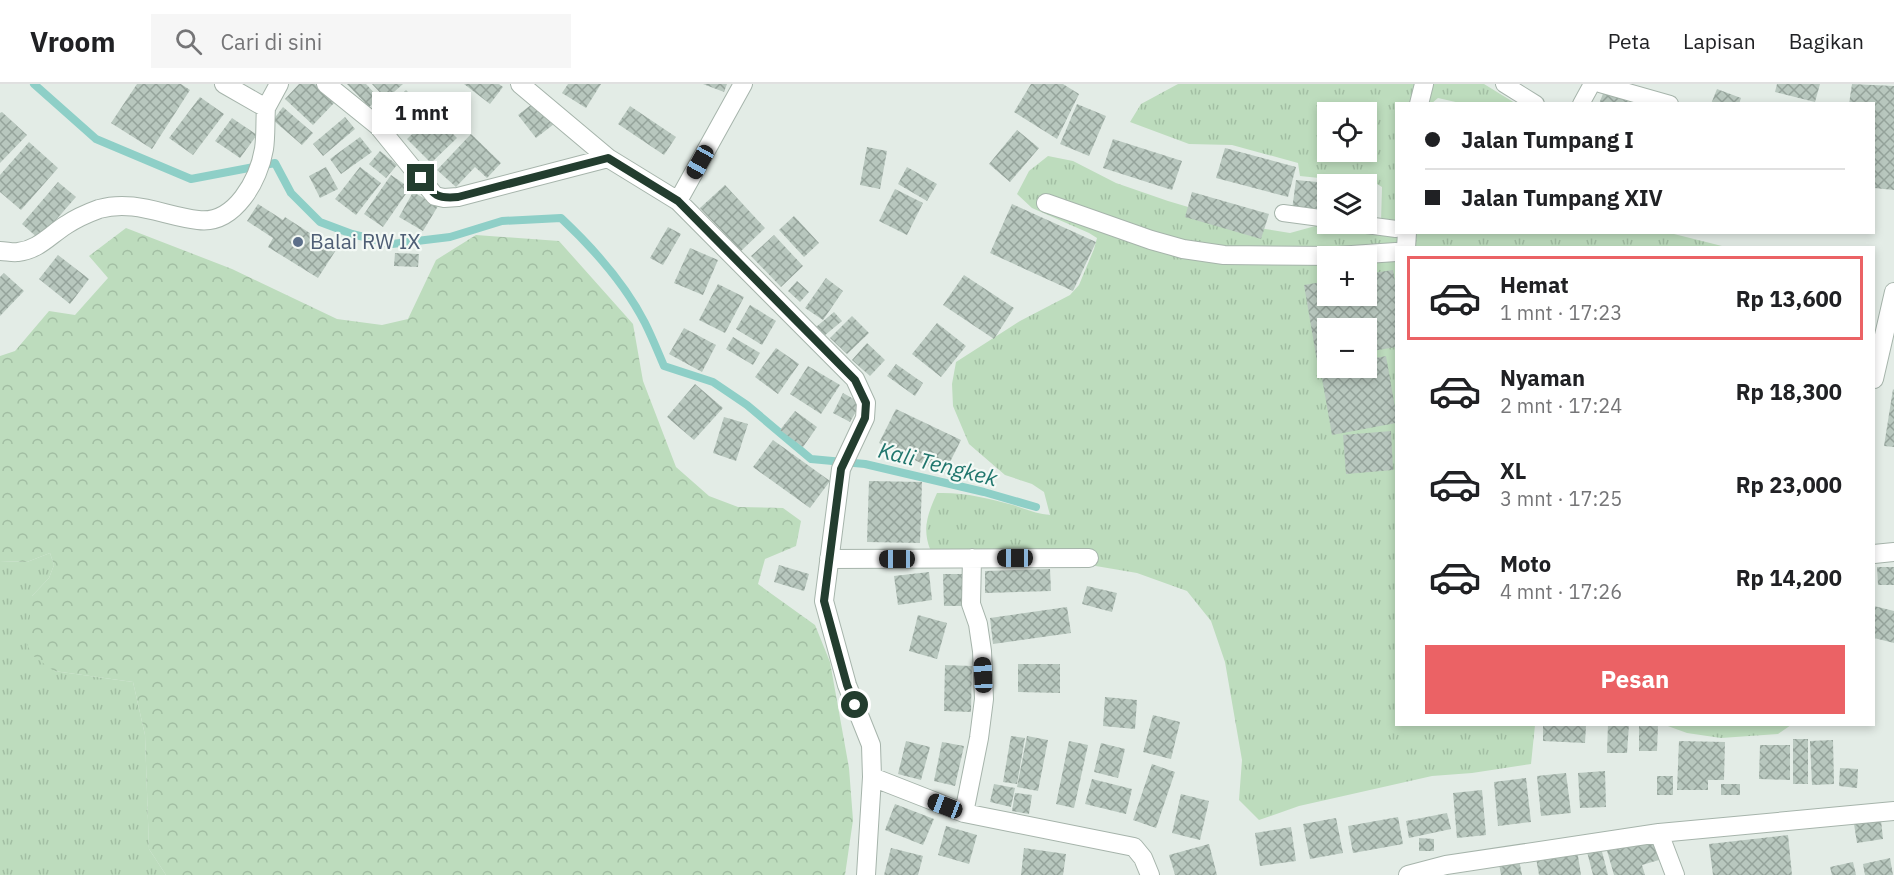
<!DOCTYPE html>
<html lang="id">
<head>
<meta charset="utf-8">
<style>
  body { margin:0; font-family:"IBM Plex Sans",sans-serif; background:#f6f6f6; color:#202124; height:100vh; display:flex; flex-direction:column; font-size:22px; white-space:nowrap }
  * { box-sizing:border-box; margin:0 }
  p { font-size:20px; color:#757577 }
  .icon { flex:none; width:33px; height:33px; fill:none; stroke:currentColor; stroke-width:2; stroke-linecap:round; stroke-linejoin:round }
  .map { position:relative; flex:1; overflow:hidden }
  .details { position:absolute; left:1395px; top:162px; width:480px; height:480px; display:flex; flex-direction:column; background:#fff; border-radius:0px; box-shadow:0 3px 9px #0003 }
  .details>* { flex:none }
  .guide { position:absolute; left:1395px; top:18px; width:480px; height:132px; border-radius:0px; box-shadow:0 3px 9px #0003; display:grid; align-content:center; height:132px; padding:0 30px; background:#fff }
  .controls { position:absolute; left:1317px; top:18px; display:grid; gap:12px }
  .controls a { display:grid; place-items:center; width:60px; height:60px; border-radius:0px; background:#fff; box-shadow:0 3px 9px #0003; font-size:30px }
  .end { position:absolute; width:27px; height:27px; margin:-14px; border:8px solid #233d2f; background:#fff; box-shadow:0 0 0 3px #fff }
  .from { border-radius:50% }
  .bubble { position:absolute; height:42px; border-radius:0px; background:#fff; box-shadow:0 3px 9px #0003; font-size:20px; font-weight:800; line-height:42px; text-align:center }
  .car { position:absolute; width:18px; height:36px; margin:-18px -9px; border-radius:8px; box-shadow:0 0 4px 2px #0007; background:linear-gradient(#222 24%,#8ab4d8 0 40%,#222 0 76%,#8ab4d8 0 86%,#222 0) }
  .guide b { display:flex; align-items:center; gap:21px; height:57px; font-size:22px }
  .guide b+b { border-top:2px solid #e0e0e0 }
  .guide i { width:15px; height:15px; background:#202124 }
  ul { padding:10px 0 0; list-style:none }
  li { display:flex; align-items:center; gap:18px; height:84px; margin:0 12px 9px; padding:0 18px; border:3px solid transparent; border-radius:0px }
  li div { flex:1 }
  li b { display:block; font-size:22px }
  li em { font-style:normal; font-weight:800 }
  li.selected { border-color:#eb6265 }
  li>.icon { width:54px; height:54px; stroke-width:1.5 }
  .primary-button { display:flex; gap:12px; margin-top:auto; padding:12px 30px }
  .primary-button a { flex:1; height:69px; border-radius:0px; background:#eb6265; color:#fff; font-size:24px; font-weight:800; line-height:69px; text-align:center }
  header { display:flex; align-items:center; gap:36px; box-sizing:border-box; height:84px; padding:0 30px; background:#fff; border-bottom:2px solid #e0e0e0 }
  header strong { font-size:28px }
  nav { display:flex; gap:33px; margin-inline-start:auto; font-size:21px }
  .search { width:420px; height:54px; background:#f6f6f6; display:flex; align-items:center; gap:15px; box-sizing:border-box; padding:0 21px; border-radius:0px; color:#757577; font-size:22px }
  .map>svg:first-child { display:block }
  .grass { fill:url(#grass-tufts); fill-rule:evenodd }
  .forest { fill:url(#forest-crowns) }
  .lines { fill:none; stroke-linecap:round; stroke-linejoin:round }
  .stream { stroke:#8ecfc7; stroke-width:8 }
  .building { fill:url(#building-cross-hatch) }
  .service-casing { stroke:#a6b4ab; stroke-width:18 }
  .minor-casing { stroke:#a6b4ab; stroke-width:20 }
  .service { stroke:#fff; stroke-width:16 }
  .minor { stroke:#fff; stroke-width:18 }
  .route { stroke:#233d2f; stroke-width:8 }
  .service-dot { fill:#5c6f8a; stroke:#f3f9f5; stroke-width:2 }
  .labels { text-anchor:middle; stroke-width:4.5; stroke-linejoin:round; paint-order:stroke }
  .service-label { font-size:21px; fill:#4e5e75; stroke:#f3f9f5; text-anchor:start }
  .water-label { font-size:22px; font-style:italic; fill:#20766d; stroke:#f3f9f5 }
</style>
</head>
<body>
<header>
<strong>Vroom</strong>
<div class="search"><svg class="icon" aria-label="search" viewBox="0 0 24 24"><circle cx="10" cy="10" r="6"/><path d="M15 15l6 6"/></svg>Cari di sini</div>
<nav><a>Peta</a><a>Lapisan</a><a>Bagikan</a></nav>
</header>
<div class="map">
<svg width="1894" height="791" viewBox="0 0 1894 791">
  <defs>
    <pattern id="grass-tufts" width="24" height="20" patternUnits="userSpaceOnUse" patternTransform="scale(1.5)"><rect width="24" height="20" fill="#bddcbd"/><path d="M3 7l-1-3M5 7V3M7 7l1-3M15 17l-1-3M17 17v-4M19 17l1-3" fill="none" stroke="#a2bea3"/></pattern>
    <pattern id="forest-crowns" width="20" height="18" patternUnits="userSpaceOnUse" patternTransform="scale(1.5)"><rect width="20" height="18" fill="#bddcbd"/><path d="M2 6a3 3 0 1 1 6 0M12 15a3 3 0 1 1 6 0" fill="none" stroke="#a2bea3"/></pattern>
    <pattern id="building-cross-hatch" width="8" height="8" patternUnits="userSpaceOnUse" patternTransform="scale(1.5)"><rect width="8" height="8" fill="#b8c7be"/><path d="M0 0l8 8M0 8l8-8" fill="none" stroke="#95a39b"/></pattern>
  </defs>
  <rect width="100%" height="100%" fill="#e3ece6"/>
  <path class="grass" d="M1178 0H1484L1515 19H1460L1438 14 1432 19 1396 20V148H1666L1726 163 1396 164V640L1535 641 1531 680 1472 689 1432 692 1299 722 1259 736 1239 716 1242 676 1225 578 1211 537 1187 507 1137 489 1031 471H946L930 465C922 444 928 429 937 409 963 408 988 414 1013 421 1025 425 1037 430 1050 431L1044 408 1032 400 1005 391 969 360 953 322 952 300 956 278 1020 237 1070 211 1079 201 1094 165 1097 154 1089 149 1032 124 1017 110 1029 87 1048 72 1073 77 1116 99 1168 117 1259 144 1290 149 1319 141 1362 144 1381 138 1382 103 1377 100 1300 92 1298 79 1232 61 1189 60 1130 38 1141 20ZM1328 28H1366V68H1328ZM1328 172H1366V212H1328ZM1328 244H1366V284H1328Z
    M50 469 54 481 49 494 32 512 54 587 133 598 145 651 149 765 166 791H0V477L27 478Z
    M1665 641H1791L1778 650 1721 654 1687 649Z"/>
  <path class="forest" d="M126 144 232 185 337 235 382 241 408 235 436 176 476 151 559 157 633 240 643 297 676 383 709 412 738 423 783 424 801 437 796 462 765 475 758 500 815 541 830 578 849 684 853 736 845 791H166L149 765 145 651 133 598 54 587 32 571 27 560 32 512 49 494 54 481 50 469 27 478 0 477V272L15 267 49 227 75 231 108 194 89 172Z"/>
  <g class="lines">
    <path class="stream" d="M34 0 96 55 191 95 275 79 291 109 320 138 352 150 392 160 450 153 502 137 561 134C593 164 625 200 645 239 652 253 658 268 664 282L713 298 747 321 811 375 865 380 984 408 1036 423"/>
  </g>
  <path class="building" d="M137 0H181L190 6 152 65 111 39Z
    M299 0H315L335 18 313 41 285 15Z
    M347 0H366L379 14 369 23Z
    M372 0H403L386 15Z
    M464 0H499L503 3 490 20Z
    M568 0H601L586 24 562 9Z
    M703 0H727L724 8Z
    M1031 0H1063L1079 10 1057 55 1014 28Z
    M1777 0H1820L1815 18 1775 8Z
    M1852 0 1894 2V106L1874 104V20H1849Z
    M1717 5 1741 14 1739 20H1711Z
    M406 6 426 26 401 50 382 30Z
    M1604 7 1634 20H1599Z
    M200 13 224 30 193 71 169 54Z
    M536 17 554 40 536 54 518 31Z
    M1077 20 1106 32 1089 72 1060 60Z
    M630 22 676 53 664 71 618 40Z
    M283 23 313 49 302 61 273 36Z
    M2 28 27 51 0 79V29Z
    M433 30 457 54 431 79 407 55Z
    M345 33 355 45 323 72 313 60Z
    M232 34 257 51 240 74 215 57Z
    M1017 46 1039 64 1010 98 989 80Z
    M471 50 501 79 487 94 475 83 456 103 437 86Z
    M360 53 372 68 341 90 330 75Z
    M1113 55 1182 77 1172 106 1103 84Z
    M29 58 58 84 21 126 0 108V91Z
    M867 63 887 67 880 105 860 101Z
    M1225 64 1296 83 1288 113 1216 94Z
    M380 67 397 81 386 94 369 80Z
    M326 83 338 105 320 114 309 92Z
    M360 83 381 99 356 131 335 115Z
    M907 83 937 100 927 117 898 100Z
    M391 91 410 104 383 143 364 130Z
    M1296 96 1328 99V130L1292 126Z
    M58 98 76 113 39 155 22 140Z
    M725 101 765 144 741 167 700 124Z
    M1366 104 1377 105 1374 136 1366 135Z
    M895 105 923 119 907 151 879 137Z
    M413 108 438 122 423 147 399 133Z
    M1192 108 1269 130 1261 155 1185 133Z
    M258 120 283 136 285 133 336 166 318 194 268 163 273 154 247 137Z
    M1012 120 1096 158 1073 207 990 169Z
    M794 132 819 159 804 173 779 146Z
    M668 143 681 150 663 181 650 174Z
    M774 151 803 182 781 203 751 172Z
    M690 164 718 176 703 211 674 199Z
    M395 169 419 170 418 183 394 182Z
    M58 171 89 195 70 220 39 195Z
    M1393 186 1396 204V263L1366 268V244H1328V276L1317 277 1304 201 1328 197V212H1366V190Z
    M4 189 24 207 0 232V193Z
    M964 191 1014 224 994 255 943 221Z
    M826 194 843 207 823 236 805 224Z
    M797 197 809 208 800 218 788 207Z
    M718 200 744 213 725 249 699 236Z
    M750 221 776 237 762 261 736 245Z
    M834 228 842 237 824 252 816 243Z
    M852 232 869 249 847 270 830 254Z
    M937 239 966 262 941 293 912 270Z
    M684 244 716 261 702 288 669 270Z
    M733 253 760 269 753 281 726 265Z
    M867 259 885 276 870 292 852 276Z
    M776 264 799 280 778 310 755 293Z
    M1386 272 1396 329V339L1332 351 1320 283 1366 284V276Z
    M896 280 923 299 915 312 887 292Z
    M808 282 840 301 821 330 790 310Z
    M695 300 723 324 694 356 667 333Z
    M1893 305 1894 306V363L1884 362Z
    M843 309 861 319 850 338 833 329Z
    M896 325 961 356 944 390 879 359Z
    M795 327 817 343 803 363 780 346Z
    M724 333 748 340 736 377 713 369Z
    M1391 347 1393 386 1346 390 1343 351Z
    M773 356 830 397 810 424 753 383Z
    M869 397 922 398 920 459 867 458Z
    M779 481 809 490 804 507 774 498Z
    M1877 483H1894V501H1878Z
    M1050 485 1051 507 985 509V487Z
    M929 488 932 516 898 521 894 492Z
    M943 490H962L963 522H944Z
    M1087 502 1117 509 1112 528 1082 520Z
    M1874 522 1894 527V559L1874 554Z
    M1067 523 1071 549 993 560 990 534Z
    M918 531 947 539 937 575 909 567Z
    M1018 580H1060V609L1018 608Z
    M945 581 972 582 971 628 944 627Z
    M1105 613 1137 616 1135 645 1103 642Z
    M1153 631 1180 638 1171 675 1143 668Z
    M1543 640 1586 641 1585 659 1543 657Z
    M1608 640H1629L1627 669H1607Z
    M1639 640H1658L1657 667H1639Z
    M1011 652 1025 654 1017 700 1003 698Z
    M1027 652 1048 656 1038 707 1017 703Z
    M1793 655H1808V700H1793Z
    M1833 656 1834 700 1812 701 1810 657Z
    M906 657 930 663 921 696 898 690Z
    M1069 657 1088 661 1074 724 1056 720Z
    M1679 657 1725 658 1724 696H1708V706H1677Z
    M942 658 964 662 955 702 934 697Z
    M1101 659 1125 665 1118 694 1094 688Z
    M1760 661H1790V696L1759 695Z
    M1152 680 1175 688 1156 744 1133 736Z
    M1840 684 1858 685 1857 704 1839 702Z
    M1605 687 1606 723 1580 724 1578 689Z
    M1566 689 1571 729 1541 732 1537 692Z
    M1657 692H1673V711H1657Z
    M1526 694 1531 738 1498 742 1494 698Z
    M1092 695 1132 705 1126 730 1085 720Z
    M994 700 1015 704 1011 723 990 718Z
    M1721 700H1740V711H1721Z
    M1482 706 1486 751 1457 754 1453 709Z
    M1015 709 1032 711 1029 730 1012 727Z
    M1181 710 1209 717 1200 756 1172 749Z
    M895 720 934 735 923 761 885 746Z
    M1447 729 1451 745 1409 754 1406 737Z
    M1398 733 1403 760 1353 769 1348 742Z
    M1336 734 1343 769 1310 775 1303 740Z
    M1881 736 1883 755 1857 759 1854 740Z
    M946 742 977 751 969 780 938 771Z
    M1291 743 1296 777 1260 782 1255 749Z
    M1652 751 1659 776 1642 781 1645 791H1614L1606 763Z
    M1788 751 1792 791H1713L1709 760Z
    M1419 754 1434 755V767H1419Z
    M1209 760 1217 791H1175L1169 771Z
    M1600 760 1608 791H1593L1586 764Z
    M891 764 923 772 918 791H884Z
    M1024 764 1066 770 1063 791H1021Z
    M1577 766 1581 791H1539L1536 774Z
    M1890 774 1893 791H1865L1863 780Z
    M1519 776 1522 791H1501L1499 780Z
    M1853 778 1856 791H1832L1830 783Z"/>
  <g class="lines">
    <g class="service-casing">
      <path id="service" d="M1504 0 1536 20
        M1600 0 1670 20
        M1581 20 1592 0
        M1283 129 1328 135
        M1359 140 1396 145"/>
    </g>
    <g class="minor-casing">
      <path id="minor" d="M224 0 266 24 279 0
        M326 0 378 42 435 112 444 114 458 113 608 74
        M520 0 608 74 678 117 855 295 866 319 865 334 841 385 824 517 847 601 871 661 872 693 866 791
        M1419 20 1424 0
        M678 117 743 0
        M1046 119 1151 156 1183 165 1224 171 1337 172 1396 168
        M1406 164 1407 148
        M0 167C6 167 13 169 18 168 38 166 50 151 66 141 75 135 88 129 99 125 134 115 164 132 198 136 235 141 259 95 264 65 266 52 265 37 266 24
        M1874 295 1894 208
        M1874 470 1894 468
        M829 475 1089 474
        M872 693 964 729 1134 763 1143 774 1150 791
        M964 729 979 654 984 615 982 567 978 540 971 520 972 474
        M1659 749 1675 791
        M1408 791 1446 781 1659 749 1894 727"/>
    </g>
    <use href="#service" class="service"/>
    <use href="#minor" class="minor"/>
  </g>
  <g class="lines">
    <path class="route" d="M421 94C434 111 436 115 458 113L608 74 678 117 855 296 866 319 865 334 841 385 824 517 847 601 855 621"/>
  </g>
  <circle class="service-dot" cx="298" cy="158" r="6"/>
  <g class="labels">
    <g class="service-label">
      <text x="310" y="165">Balai RW IX</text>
    </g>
    <g class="water-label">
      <text transform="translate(938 380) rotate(14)" y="8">Kali Tengkek</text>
    </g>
  </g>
</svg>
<div class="controls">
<a><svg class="icon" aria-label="locate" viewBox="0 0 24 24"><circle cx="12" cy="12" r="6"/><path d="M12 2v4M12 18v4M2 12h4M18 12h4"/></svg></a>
<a><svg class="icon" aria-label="layers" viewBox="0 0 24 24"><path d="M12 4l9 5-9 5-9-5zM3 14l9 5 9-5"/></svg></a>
<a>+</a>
<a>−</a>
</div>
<i class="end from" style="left:855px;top:621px"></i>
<i class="end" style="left:421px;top:94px"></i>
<div class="bubble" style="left:372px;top:8px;width:99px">1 mnt</div>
<i class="car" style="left:700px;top:78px;rotate:209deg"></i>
<i class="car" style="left:1015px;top:474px;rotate:270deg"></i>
<i class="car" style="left:897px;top:475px;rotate:270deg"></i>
<i class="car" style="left:983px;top:591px;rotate:357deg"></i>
<i class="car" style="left:945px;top:722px;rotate:291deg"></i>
<div class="guide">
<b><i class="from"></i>Jalan Tumpang I</b>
<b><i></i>Jalan Tumpang XIV</b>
</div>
<section class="details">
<ul>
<li class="selected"><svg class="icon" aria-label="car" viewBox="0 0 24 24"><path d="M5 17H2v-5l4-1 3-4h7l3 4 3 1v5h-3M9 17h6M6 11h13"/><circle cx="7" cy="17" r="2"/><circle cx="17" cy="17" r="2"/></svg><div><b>Hemat</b><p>1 mnt · 17:23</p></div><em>Rp 13,600</em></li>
<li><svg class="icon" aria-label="car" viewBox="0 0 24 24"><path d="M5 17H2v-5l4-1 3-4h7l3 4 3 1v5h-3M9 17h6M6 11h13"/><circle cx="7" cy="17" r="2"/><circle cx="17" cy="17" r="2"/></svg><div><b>Nyaman</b><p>2 mnt · 17:24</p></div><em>Rp 18,300</em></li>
<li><svg class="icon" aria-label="car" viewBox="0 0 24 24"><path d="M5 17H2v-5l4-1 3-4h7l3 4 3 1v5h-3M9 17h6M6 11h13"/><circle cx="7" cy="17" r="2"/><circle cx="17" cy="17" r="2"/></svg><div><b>XL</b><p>3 mnt · 17:25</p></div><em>Rp 23,000</em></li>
<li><svg class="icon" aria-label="car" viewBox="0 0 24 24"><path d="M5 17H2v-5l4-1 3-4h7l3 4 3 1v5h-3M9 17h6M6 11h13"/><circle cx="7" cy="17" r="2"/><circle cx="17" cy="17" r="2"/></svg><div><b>Moto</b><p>4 mnt · 17:26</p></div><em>Rp 14,200</em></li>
</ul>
<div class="primary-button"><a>Pesan</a></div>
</section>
</div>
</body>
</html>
